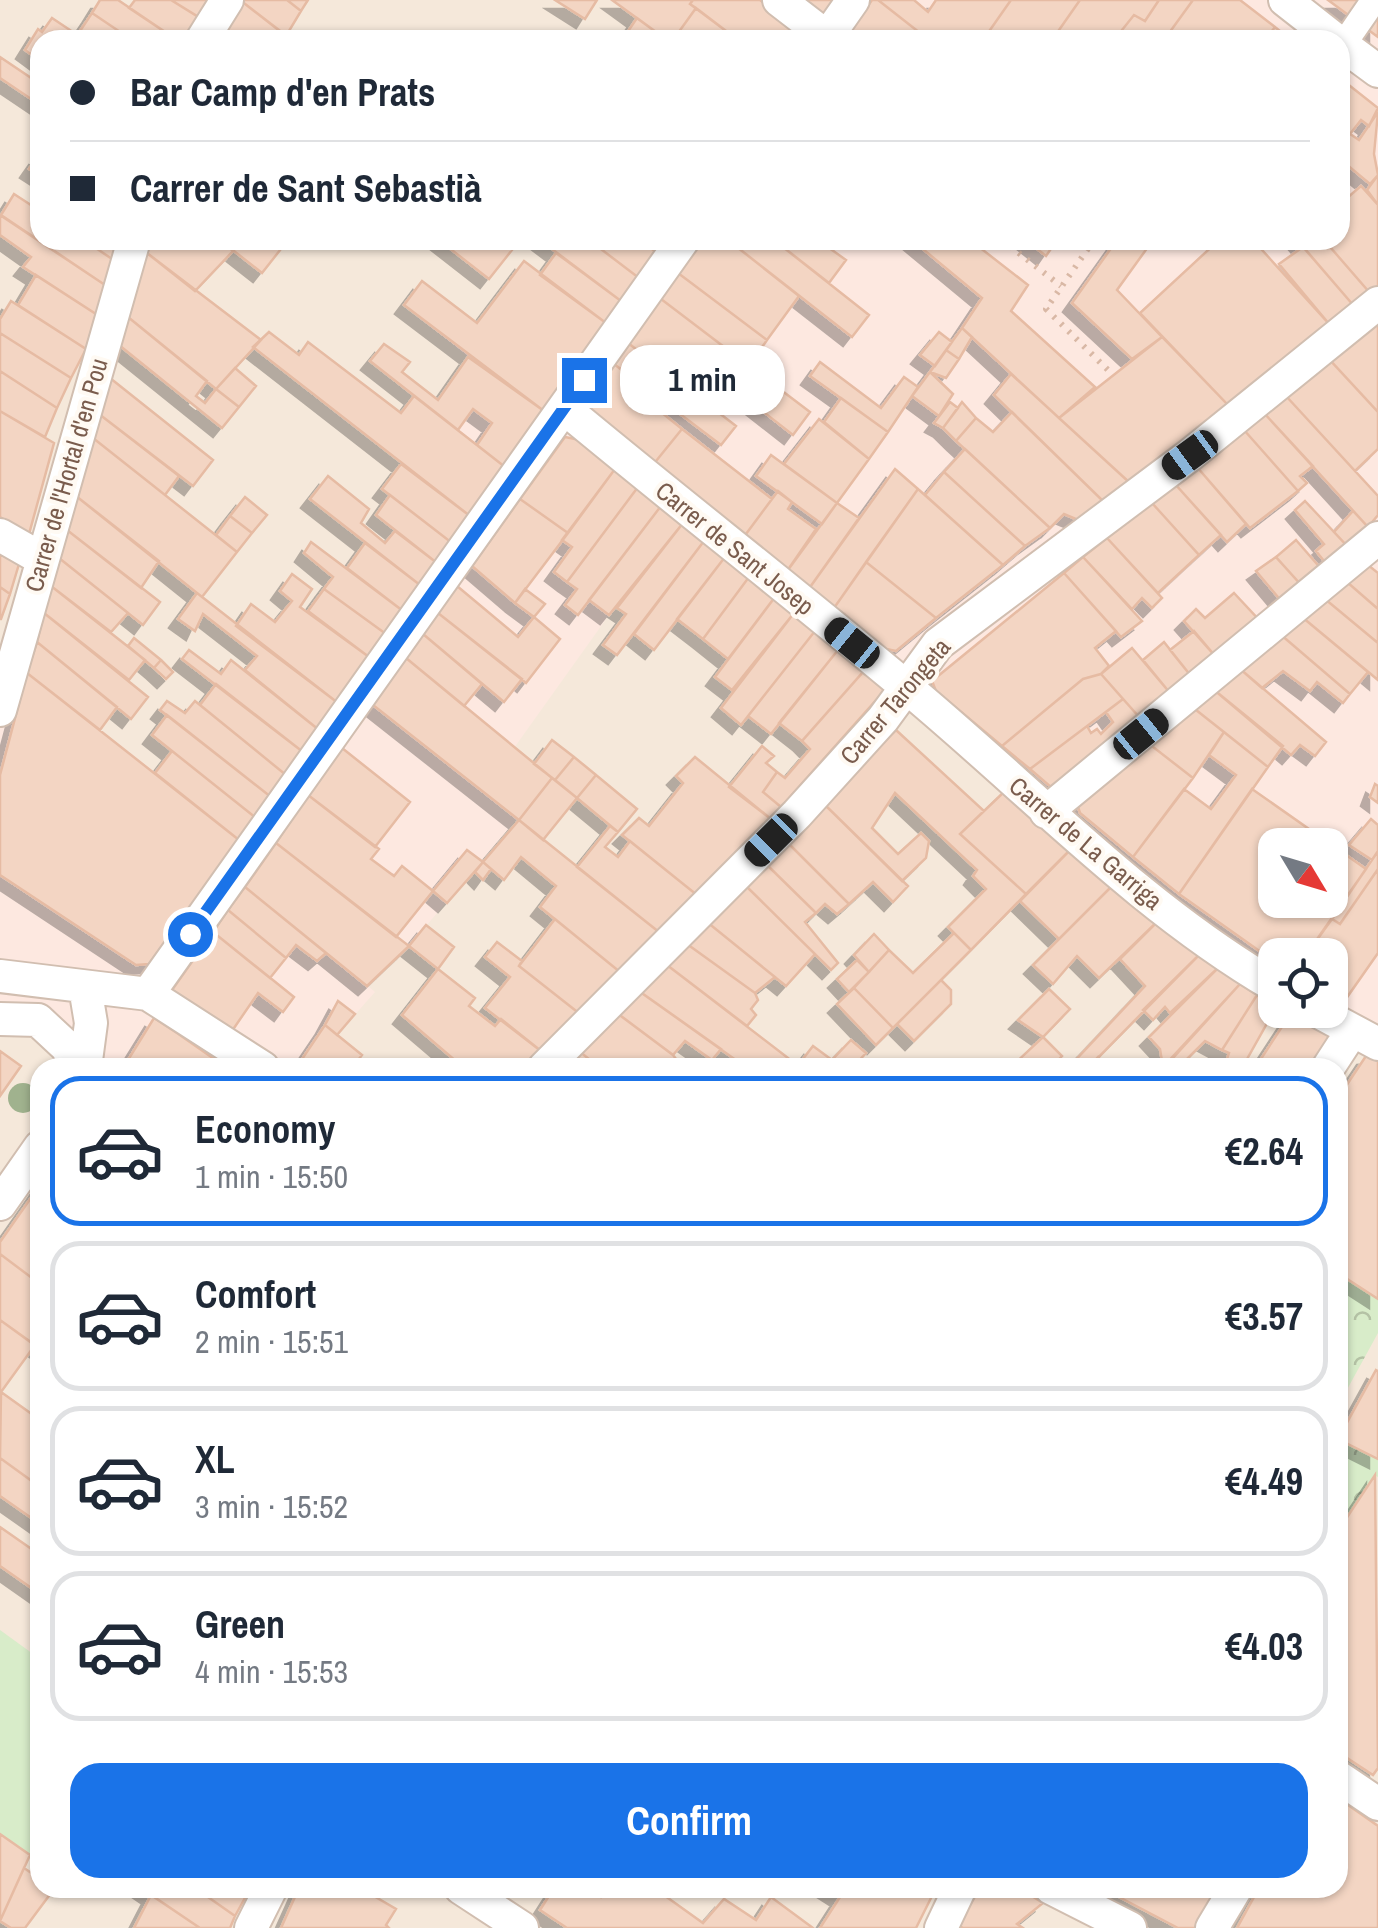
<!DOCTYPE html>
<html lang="en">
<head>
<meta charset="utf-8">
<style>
  body { margin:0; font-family:"Archivo Narrow",sans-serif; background:#f2f2f3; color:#1f2937; height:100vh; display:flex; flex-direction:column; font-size:38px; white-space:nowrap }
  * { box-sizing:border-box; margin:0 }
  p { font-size:32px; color:#747a83 }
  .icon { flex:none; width:55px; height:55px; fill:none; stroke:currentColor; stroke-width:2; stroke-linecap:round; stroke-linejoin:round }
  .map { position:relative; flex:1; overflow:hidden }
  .sheet { position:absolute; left:30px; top:1058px; width:1318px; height:840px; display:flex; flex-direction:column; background:#fff; border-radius:30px; box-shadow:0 2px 8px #0004 }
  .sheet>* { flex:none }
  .top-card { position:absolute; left:30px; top:30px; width:1320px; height:220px; border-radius:30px; box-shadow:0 2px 8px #0004; display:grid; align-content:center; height:220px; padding:0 40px; background:#fff }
  .needle { width:65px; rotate:128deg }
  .fabs { position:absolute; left:1258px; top:828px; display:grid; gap:20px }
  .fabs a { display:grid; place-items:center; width:90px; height:90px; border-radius:20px; background:#fff; box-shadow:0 2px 8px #0004; font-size:50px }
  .end { position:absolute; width:45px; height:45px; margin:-22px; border:12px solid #1a73e8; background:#fff; box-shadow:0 0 0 5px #fff }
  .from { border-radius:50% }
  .bubble { position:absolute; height:70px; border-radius:30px; background:#fff; box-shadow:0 2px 8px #0004; font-size:32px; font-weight:800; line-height:70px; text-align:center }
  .car { position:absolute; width:30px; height:60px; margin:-30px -15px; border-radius:12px; box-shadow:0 0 8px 2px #0007; background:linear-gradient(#222 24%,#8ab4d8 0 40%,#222 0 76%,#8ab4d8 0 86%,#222 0) }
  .top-card b { display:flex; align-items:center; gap:35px; height:95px; font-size:38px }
  .top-card b+b { border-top:2px solid #e0e1e3 }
  .top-card i { width:25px; height:25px; background:#1f2937 }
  ul { padding:18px 0 0; list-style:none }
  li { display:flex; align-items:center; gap:30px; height:150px; margin:0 20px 15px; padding:0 20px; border:5px solid #e0e1e3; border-radius:30px }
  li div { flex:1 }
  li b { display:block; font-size:38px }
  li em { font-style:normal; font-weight:800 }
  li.on { border-color:#1a73e8 }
  li>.icon { width:90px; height:90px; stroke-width:1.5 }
  .primary-button { display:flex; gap:20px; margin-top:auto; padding:20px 40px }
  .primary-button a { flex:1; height:115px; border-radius:30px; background:#1a73e8; color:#fff; font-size:40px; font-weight:800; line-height:115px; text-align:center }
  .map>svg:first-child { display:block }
  .residential { fill:#f5e8da; fill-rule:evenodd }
  .commercial { fill:#fde8e0; fill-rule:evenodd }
  .park { fill:url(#park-crowns) }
  .garden { fill:#d8ecc9 }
  .building { fill:#f3d5c3; stroke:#e6bba3; stroke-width:2.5; fill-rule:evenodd; filter:url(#shadow) }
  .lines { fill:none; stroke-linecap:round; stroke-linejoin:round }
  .pedestrian-casing { stroke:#d1beb0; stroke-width:29 }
  .minor-casing { stroke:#d1beb0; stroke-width:36 }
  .path { stroke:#d9b8a5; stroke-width:6; stroke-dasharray:2.5 8; stroke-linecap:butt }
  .pedestrian { stroke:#fff; stroke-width:25 }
  .minor { stroke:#fff; stroke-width:32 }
  .tree { fill:#a0b28e }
  .route { stroke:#1a73e8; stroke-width:12 }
  .labels { text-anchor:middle; stroke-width:8; stroke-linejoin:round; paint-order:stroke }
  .street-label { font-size:25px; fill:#7a5c4d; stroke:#fffaf3 }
</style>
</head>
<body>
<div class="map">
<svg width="1378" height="1928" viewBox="0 0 1378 1928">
  <defs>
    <pattern id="park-crowns" width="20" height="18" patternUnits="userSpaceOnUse" patternTransform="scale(2.5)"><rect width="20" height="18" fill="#d8ecc9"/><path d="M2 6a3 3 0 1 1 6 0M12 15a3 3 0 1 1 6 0" fill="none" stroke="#b4c2a5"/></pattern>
    <filter id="shadow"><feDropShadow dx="-9" dy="9" stdDeviation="0" flood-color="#0004"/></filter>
  </defs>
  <rect width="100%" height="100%" fill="#fdf6ec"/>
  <path class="residential" d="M0 0H1378V1928H0ZM40 40H1340V240H40ZM1275 845H1330V900H1275ZM1275 955H1330V1010H1275ZM40 1068H1338V1888H40Z"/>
  <path class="commercial" d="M612 0H1378V1055L1285 1010H1330V955H1275V1006L1257 995 683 524 609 615 514 748 552 778 409 946 368 986 375 992 337 1035 325 1025 296 1067H263L160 1000 154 1018 122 1067H68L43 1036 0 1029V667L27 673 155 772 172 751 152 735 167 716 160 710 167 701 185 713 195 701 200 704 215 684 182 659 189 650 221 673 231 660 245 670 257 656 204 614 195 631 178 619 197 593 236 625 251 604 275 622 292 601 280 591 292 574 312 589 300 606 308 611 332 577 304 553 311 542 347 568 365 543 310 499 328 476 369 509 361 524 385 542 395 531 376 515 390 495 382 489 401 463 253 347 269 332 298 355 308 342 401 413 413 395 370 361 384 344 410 362 402 373 438 399 468 357 404 305 422 281 477 323 524 261 541 275 556 253 540 240H1340V40H622L637 18ZM1275 845H1330V900H1275Z"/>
  <path class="park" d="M1378 1055V1333L1338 1406V1098L1366 1056Z
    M1338 1434 1339 1440 1378 1459V1477L1374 1475 1338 1531Z"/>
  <path class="garden" d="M0 1630 40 1659V1830L30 1855 0 1834Z"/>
  <path class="building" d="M100 0H118L177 40H132L92 13Z
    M135 0H171L200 18 186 40H177L129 8Z
    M171 0H211L200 18Z
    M240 0H287L301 11 286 36Z
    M240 0 292 40H217Z
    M287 0H308L301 11Z
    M555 0H597L585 19Z
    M612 0H693L690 4 696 8 673 40H667Z
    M693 0H760L809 38 738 40 690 4Z
    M797 0H835L822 19Z
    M872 0H878L929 40H844Z
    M878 0H914L928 12 936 0H1011L983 40H929Z
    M1011 0H1080L1052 40H983Z
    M1080 0H1159L1145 21 1134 15 1114 40H1052Z
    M1159 0H1193L1164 40H1114L1134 15 1145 21Z
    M1193 0H1240L1275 27 1265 40H1164Z
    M1328 0H1369L1355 20Z
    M1378 6V37L1363 26Z
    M696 8 738 40H673Z
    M92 13 132 40H93L80 31Z
    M52 18 70 30 63 40H40V61L25 50 38 29 42 32Z
    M637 18 667 40H622Z
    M1275 27 1291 40H1265Z
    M0 57 40 84V105L0 78Z
    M1340 78 1378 108 1369 126 1361 120 1350 134 1340 127Z
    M1378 112 1374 154 1378 175 1370 184 1340 159V127L1359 140Z
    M38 156 40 157V176L29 169Z
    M1378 175V205L1367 190Z
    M1361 186 1378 205V286L1370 293 1324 240H1340V204Z
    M14 194 40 211V240H84L112 259 105 285 1 215Z
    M0 215 105 285 96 314 23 267 31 257 0 235Z
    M84 240H117L112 259Z
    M151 240H220L233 251 195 291 147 253Z
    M220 240H288L262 273Z
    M439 240H500L512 250 489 279Z
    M540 240H589L639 278 621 301Z
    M589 240H640L656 252 639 278Z
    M640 240H665L656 252Z
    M703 240H728L799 296 767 340 678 273Z
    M728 240H774L869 315 852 337Z
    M774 240H818L846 260 829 283Z
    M912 240H970L1028 285 1011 311 1095 387 1059 418 962 328 982 298Z
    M1026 240H1057L1046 256Z
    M1117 240H1153L1117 290 1162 337 1132 359 1072 303Z
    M1219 240H1253L1330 325 1229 406 1140 313Z
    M1324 240 1370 293 1354 306 1299 242Z
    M1303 247 1354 306 1330 325 1279 264Z
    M147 253 261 340 216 389 128 317Z
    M556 253 621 301 606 323 540 275Z
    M524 261 606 323 544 411 404 305 422 281 477 323Z
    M678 273 767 340 749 366 661 299Z
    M36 275 96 314 86 349 18 305Z
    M661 299 810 412 793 435 733 388 716 410 628 343Z
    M11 301 86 349 71 378 0 333V319Z
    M128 317 207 381 196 396 205 403 216 389 239 407 222 428 119 345Z
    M1375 323 1378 326V412L1330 360Z
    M962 328 972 337 959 359 946 350Z
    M269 332 299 355 308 342 401 413 414 396 505 467 470 516 253 347Z
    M939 332 952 342 935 366 920 355Z
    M0 333 71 378 57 408 0 371Z
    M1162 337 1229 406 1130 483 1059 418Z
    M628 343 736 426 721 445 614 364Z
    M384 344 410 362 402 372 438 400 468 357 544 411 505 467 477 445 492 423 473 409 458 430 370 361Z
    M946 350 959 359 946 378 930 372Z
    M1330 360 1378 412V449L1355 471 1286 396Z
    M820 362 881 408 904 377 918 387 888 432 810 376Z
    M614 364 667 405 661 412 682 429 652 466 583 408Z
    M235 368 256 386 239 407 216 389Z
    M0 371 57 408 45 437 0 411Z
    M930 372 953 394 939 416 912 396Z
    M1011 374 1130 483 1106 504 994 395Z
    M110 378 213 460 193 486 99 414Z
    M1286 396 1378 496V515L1368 527 1264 413Z
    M841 398 888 432 869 459 824 422Z
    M950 402 958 408 943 428 934 423Z
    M962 402 976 418 956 441 943 428Z
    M0 411 54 443 29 534 0 517Z
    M1012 412 1106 504 1083 522 1064 514 1050 528 956 441 976 418 993 432Z
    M1264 413 1313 466 1300 476 1307 483 1298 491 1244 430Z
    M99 414 179 476 165 495 93 438Z
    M819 419 869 459 837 503 784 464Z
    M682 429 772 499 743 538 652 466Z
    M1244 430 1298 491 1250 528 1197 467Z
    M565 437 580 440 615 469 568 533 520 499Z
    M93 438 237 552 202 597 76 496Z
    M965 449 1050 528 1025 546 944 472Z
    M771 455 837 503 822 524 756 476Z
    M401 464 470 516 452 543 382 489Z
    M1197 467 1246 524 1227 542 1175 484Z
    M615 469 638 487 567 582 554 572 572 547 562 540Z
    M895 469 918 489 834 608 808 590Z
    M944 472 1025 546 1003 565 925 495Z
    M328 476 369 509 361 523 385 543 395 531 437 563 420 585 310 499Z
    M1175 484 1221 535 1199 555 1152 503Z
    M638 487 661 506 578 615 565 605 577 589 567 582Z
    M918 489 1003 565 936 618 866 562Z
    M778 491 792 502 788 509 816 529 785 574 743 538Z
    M390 495 452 543 437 563 376 515Z
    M76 496 159 561 141 588 67 530Z
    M245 497 267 515 252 533 230 516Z
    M520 499 568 533 515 603 472 566Z
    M1305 501 1350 549 1328 566 1316 551 1324 544 1295 510Z
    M837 503 859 518 808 590 785 574Z
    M1152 503 1199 555 1158 593 1107 538Z
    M661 506 683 523 609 615 589 600Z
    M1353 511 1368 527 1350 549 1334 532Z
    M230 516 252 533 237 552 216 535Z
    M683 523 704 541 617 655 603 645 626 614 617 608Z
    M67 530 160 602 143 625 59 558Z
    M1107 538 1162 598 1152 608 1142 598 1132 609 1083 557Z
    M1296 540 1323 571 1303 587 1276 557Z
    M704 541 725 557 654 650 634 634Z
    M311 542 403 611 386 634 324 589 333 577 304 553Z
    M365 543 420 585 403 611 347 568Z
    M0 554 19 564 10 594 0 587Z
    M725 557 749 577 703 639 677 619Z
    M1083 557 1142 621 1121 637 1064 573Z
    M1276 557 1303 587 1283 603 1256 571Z
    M59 558 128 613 111 632 51 586Z
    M866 562 936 618 896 651 872 646 841 621 844 614 834 608Z
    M1368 565 1378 573V609L1347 582Z
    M1064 573 1116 631 1095 648 1109 666 1101 674 1083 679 1002 746 936 691 932 681Z
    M292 574 312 589 300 607 369 657 338 703 236 626 251 604 275 622 292 601 280 591Z
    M749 577 775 597 728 659 703 639Z
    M1347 582 1378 609V643L1325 599Z
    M51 586 145 660 129 680 44 613Z
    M457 586 518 637 534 617 560 639 526 683 438 613Z
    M0 587 10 594 1 619H0Z
    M324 589 386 634 369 657 308 611Z
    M525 589 545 604 534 617 515 603Z
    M197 593 338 703 319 730 245 670 257 656 203 614 195 631 178 619Z
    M1234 593 1260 621 1216 657 1184 621 1196 609 1205 618Z
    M775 597 794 613 732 690 715 677Z
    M1325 599 1378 643V680L1302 617Z
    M44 613 148 697 131 719 37 642Z
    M438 613 522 679 504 702 423 634Z
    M794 613 815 631 741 725 721 708Z
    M1302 617 1368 672 1350 694 1280 634Z
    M815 631 838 650 771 734 748 716Z
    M1194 631 1216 657 1191 676 1170 650Z
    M423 634 482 684 464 706 406 658Z
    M1280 634 1350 694 1343 703 1317 682 1310 691 1283 671 1262 688 1239 668Z
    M134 638 161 660 154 668 128 646Z
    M37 642 117 707 100 730 27 673Z
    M1164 642 1191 676 1170 693 1143 660Z
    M1132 648 1170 693 1140 718 1101 674Z
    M189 650 221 674 231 660 319 730 303 752 182 659Z
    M838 650 863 672 802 741 779 723Z
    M406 658 552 778 519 820 373 705Z
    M161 660 173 672 166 679 154 668Z
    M1239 668 1326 742 1315 756 1300 745 1291 755 1213 689Z
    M863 672 885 690 781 807 763 792 777 772 785 778 810 749 802 741Z
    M27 673 239 840 149 964 136 965 0 875V775Z
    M1101 674 1123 699 1030 769 1002 746 1083 679Z
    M216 684 303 752 286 775 200 705Z
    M1213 689 1283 746 1268 767 1191 706Z
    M1123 699 1140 718 1052 788 1030 769 1087 726 1091 733 1097 729 1101 734 1113 722 1106 712Z
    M167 701 185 713 195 701 286 775 271 797 160 710Z
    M1191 706 1224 732 1193 778 1148 743Z
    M167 715 271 797 256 818 152 735Z
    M896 730 984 811 960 834 1026 894 971 950 948 927 986 889 973 876 977 870 895 793 872 828 898 854 921 833 929 841 926 858 902 881 823 803Z
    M1224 732 1268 767 1179 894 1133 857 1184 789 1211 809 1236 775 1209 755Z
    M552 740 574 757 555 780 534 764Z
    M1148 743 1193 778 1133 857 1080 813 1076 801Z
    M762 746 774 756 766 763 777 772 763 792 781 807 771 819 729 787Z
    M342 748 410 802 375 847 308 795Z
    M172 751 256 818 239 840 155 773Z
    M574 757 596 775 577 798 555 780Z
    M695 757 771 819 697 895 622 835 639 818 649 826 683 783 676 776Z
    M596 775 637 809 618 832 577 798Z
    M552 778 577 798 543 840 519 820Z
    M1375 784 1378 786V803L1370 797Z
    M1252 789 1366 869 1306 955H1275V962L1179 894ZM1275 845H1330V900H1275Z
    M1006 790 1074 846 1026 894 960 834Z
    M308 795 379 849 371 859 394 876 402 866 433 891 396 937 276 843Z
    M823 803 908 886 893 902 873 882 849 904 786 841Z
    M1371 819 1378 825V851L1372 860 1349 845Z
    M519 820 659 932 620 972 540 907 556 886 521 857 504 880 483 862Z
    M610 826 618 832 605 847 618 857 630 841 697 895 659 932 577 867Z
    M786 841 849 904 837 914 825 904 816 913 765 863Z
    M276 843 409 946 367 986 245 887Z
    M1074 846 1116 882 1059 939 1020 901Z
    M467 850 483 862 447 903 433 891Z
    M1378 851V869L1340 924 1332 919Z
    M483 862 491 869 483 880 475 872Z
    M765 863 816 913 805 922 838 963 831 970 744 884Z
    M1378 869V953L1343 1003 1330 996V955H1306L1332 919 1340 924Z
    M1116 882 1160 919 1099 978 1077 956 1053 984 1033 965Z
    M744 884 815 954 786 986 707 922Z
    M245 887 326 953 317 961 296 945 286 958 228 910Z
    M228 910 286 958 270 978 213 932Z
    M555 919 620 972 580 1014 519 966Z
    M1160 919 1201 953 1088 1068H1074L1071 1065 1145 986 1120 959Z
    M707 922 775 977 755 993 687 944Z
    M426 925 454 947 438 969 409 946Z
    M213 932 294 997 283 1012 258 993 232 1031 172 990Z
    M954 933 971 950 893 1028 854 988 889 950 913 973Z
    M874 934 889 950 869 972 854 955Z
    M497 942 522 961 519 966 580 1014 541 1051 485 1008 510 977 485 957Z
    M687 944 755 993 758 1000 751 1009 756 1015 747 1026 667 965Z
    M1201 953 1219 967 1170 1013 1165 1007 1153 1020 1143 1010Z
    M857 960 869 972 849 992 837 979Z
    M667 965 788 1058 780 1068H747L639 991Z
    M1219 967 1240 984 1163 1067 1160 1049 1149 1037Z
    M438 969 475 998 469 1006 495 1026 501 1019 541 1051 525 1068H464L402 1015Z
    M941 980 951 990V1004L914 1041 897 1024Z
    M1240 984 1257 995 1222 1050 1205 1041 1178 1068H1164Z
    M854 988 893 1028 876 1045 837 1004Z
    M1049 989 1070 1009 1043 1037 1018 1020Z
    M639 991 721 1049 712 1060 685 1041 673 1055 617 1013Z
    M1257 995 1275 1009 1242 1068H1236L1226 1062 1229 1053 1222 1050Z
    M338 1001 355 1014 337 1035 325 1025Z
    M617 1013 673 1055 676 1059 668 1068H600L579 1051Z
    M1291 1013 1338 1036 1317 1068H1255Z
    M154 1018 177 1033 227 1068H123Z
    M325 1025 362 1055 352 1068H296Z
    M1043 1037 1062 1056 1051 1068H1010Z
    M851 1040 866 1053 852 1068H841L832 1060Z
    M813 1046 832 1060 841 1068H803L799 1064Z
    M0 1051 21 1066 0 1096Z
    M579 1051 600 1068H564Z
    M1378 1055V1299L1338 1273V1098L1366 1056Z
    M1098 1057 1108 1068H1088Z
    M40 1185V1284L0 1254V1242Z
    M0 1254 40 1284V1349L0 1320Z
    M0 1320 35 1345 1 1392H0Z
    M1376 1370 1378 1371V1459L1338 1439Z
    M1 1392 40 1420V1487L0 1458Z
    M0 1458 40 1487V1524L0 1496Z
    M1375 1475 1378 1768 1373 1775 1338 1752V1531Z
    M0 1527 40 1555V1594L0 1566Z
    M1338 1798 1378 1826V1928H1237L1259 1888H1338Z
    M0 1834 30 1855 0 1921Z
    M24 1868 40 1879V1888L54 1889 25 1928H11L0 1921Z
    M141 1888H195L235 1916 230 1928H200Z
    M195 1888H234L246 1896 235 1916Z
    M299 1888H360L396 1909 386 1925 389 1928H281Z
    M554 1888H589L601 1897 609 1888H654L703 1923 724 1899 756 1920 771 1897 813 1928H567L540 1910Z
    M826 1888H936L916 1928H820L840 1897Z
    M980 1888H1019L1043 1903 1017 1924 1023 1928H963L958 1925Z
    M1102 1888H1219L1195 1928H1178Z
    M151 1895 200 1928H134Z"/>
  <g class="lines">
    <g class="pedestrian-casing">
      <path id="pedestrian" d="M1343 45 1374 0"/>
    </g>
    <g class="minor-casing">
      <path id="minor" d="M779 0 827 37
        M1285 0 1336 40
        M202 40 227 0
        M825 40 853 0
        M1340 43 1378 71
        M564 408C677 502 793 592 905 686 1027 787 1138 906 1275 986
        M0 535 42 559
        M0 710 134 240
        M1046 812 1378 538
        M0 976 148 994 263 1068
        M85 987 91 1023 85 1068
        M148 994 683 240
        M1315 1010 1378 1044
        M0 1019 38 1020 67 1047 78 1068
        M544 1068 797 814 883 719 938 644 1190 455 1378 303
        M1328 1068 1352 1031
        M0 1204 40 1147
        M1338 1777 1378 1804
        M461 1888 522 1928
        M1051 1888 1130 1928
        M251 1928 271 1888
        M941 1928 960 1888
        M1212 1928 1236 1888"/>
    </g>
    <path class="path" d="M1002 240 1061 286
      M1094 240 1046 309 1112 374"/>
    <use href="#pedestrian" class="pedestrian"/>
    <use href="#minor" class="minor"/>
  </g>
  <circle class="tree" cx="23" cy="1098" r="15"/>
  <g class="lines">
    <path class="route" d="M190 934 584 380"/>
  </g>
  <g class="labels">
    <g class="street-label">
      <text transform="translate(66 475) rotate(-74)" y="9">Carrer de l'Hortal d'en Pou</text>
      <text transform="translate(735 548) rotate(39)" y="9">Carrer de Sant Josep</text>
      <text transform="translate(895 701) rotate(-50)" y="9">Carrer Tarongeta</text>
      <text transform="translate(1086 843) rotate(40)" y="9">Carrer de La Garriga</text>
    </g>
  </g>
</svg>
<div class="fabs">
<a><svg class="needle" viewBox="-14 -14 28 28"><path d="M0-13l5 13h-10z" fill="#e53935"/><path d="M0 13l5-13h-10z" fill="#747a83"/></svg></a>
<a><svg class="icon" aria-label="locate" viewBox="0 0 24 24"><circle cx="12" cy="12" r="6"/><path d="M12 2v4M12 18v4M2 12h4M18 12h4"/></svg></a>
</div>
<i class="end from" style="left:190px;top:934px"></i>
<i class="end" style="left:584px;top:380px"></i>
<div class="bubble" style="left:620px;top:345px;width:165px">1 min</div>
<i class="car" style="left:1190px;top:455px;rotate:234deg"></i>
<i class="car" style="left:852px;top:643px;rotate:309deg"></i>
<i class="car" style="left:1141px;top:734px;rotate:51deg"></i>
<i class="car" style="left:771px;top:840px;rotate:225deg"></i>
<div class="top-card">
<b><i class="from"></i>Bar Camp d'en Prats</b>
<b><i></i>Carrer de Sant Sebastià</b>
</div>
<section class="sheet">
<ul>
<li class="on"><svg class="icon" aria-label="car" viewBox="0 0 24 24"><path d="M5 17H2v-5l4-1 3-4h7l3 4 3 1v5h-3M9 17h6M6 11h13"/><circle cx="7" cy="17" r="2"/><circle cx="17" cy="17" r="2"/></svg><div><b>Economy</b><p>1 min · 15:50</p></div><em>€2.64</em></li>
<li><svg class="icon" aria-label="car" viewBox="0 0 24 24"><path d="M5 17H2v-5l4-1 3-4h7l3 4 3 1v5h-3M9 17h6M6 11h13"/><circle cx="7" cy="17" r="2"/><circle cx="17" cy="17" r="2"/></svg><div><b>Comfort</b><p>2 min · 15:51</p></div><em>€3.57</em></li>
<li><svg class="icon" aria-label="car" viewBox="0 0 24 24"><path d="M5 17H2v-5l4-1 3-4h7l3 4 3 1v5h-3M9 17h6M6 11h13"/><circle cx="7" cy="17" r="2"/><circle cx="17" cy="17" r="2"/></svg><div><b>XL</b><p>3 min · 15:52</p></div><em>€4.49</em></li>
<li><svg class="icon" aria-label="car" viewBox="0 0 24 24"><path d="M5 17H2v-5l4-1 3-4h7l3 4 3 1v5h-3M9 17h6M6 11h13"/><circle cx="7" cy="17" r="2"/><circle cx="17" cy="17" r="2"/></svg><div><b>Green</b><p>4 min · 15:53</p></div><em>€4.03</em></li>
</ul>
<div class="primary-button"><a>Confirm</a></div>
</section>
</div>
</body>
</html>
